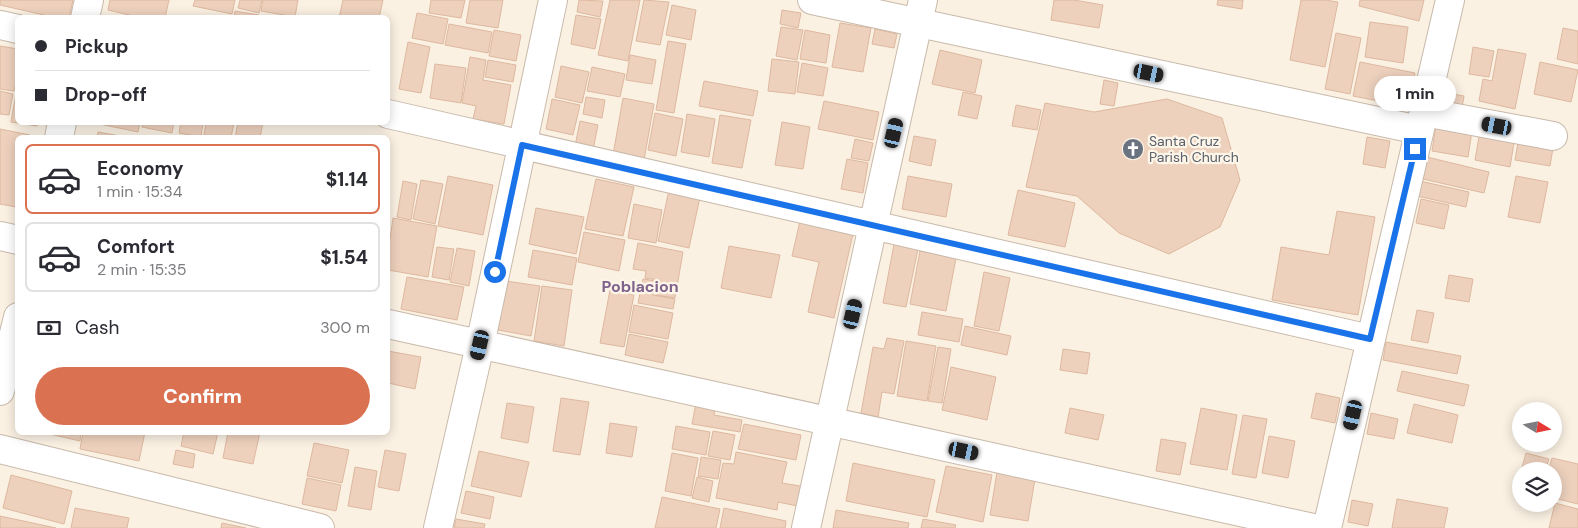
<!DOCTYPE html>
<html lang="en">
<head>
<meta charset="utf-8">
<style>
  body { margin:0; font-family:"DM Sans",sans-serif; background:#f7f7f7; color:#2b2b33; height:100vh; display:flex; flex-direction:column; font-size:19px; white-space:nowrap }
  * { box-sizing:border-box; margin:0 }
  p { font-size:16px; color:#7c7c81 }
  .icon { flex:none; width:28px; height:28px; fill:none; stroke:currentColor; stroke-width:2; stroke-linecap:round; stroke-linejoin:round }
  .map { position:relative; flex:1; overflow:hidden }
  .sheet { position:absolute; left:15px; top:135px; width:375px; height:300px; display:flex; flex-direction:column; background:#fff; border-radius:8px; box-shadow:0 2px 12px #0003 }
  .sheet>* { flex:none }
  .guide { position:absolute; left:15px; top:15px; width:375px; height:110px; border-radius:8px; box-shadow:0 2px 12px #0003; display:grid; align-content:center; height:110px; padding:0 20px; background:#fff }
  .needle { width:32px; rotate:100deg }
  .tools { position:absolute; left:1512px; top:402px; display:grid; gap:10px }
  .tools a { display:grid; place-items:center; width:50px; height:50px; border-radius:50%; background:#fff; box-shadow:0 2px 12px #0003; font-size:25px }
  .end { position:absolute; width:22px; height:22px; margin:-11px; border:6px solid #1a73e8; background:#fff; box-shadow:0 0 0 2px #fff }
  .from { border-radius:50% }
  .bubble { position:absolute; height:35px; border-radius:18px; background:#fff; box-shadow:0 2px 12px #0003; font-size:16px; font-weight:800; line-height:35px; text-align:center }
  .car { position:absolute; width:15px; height:30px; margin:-15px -8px; border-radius:6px; box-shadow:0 0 4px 1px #0007; background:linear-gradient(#222 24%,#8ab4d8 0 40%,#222 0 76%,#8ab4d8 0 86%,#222 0) }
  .guide b { display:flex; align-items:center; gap:18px; height:48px; font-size:19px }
  .guide b+b { border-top:1px solid #e1e1e2 }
  .guide i { width:12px; height:12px; background:#2b2b33 }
  ul { padding:9px 0 0; list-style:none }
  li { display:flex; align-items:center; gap:15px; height:70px; margin:0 10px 8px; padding:0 10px; border:2px solid #e1e1e2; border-radius:8px }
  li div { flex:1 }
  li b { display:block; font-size:19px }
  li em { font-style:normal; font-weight:800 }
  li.active { border-color:#da7252 }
  li>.icon { width:45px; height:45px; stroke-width:1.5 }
  .pay { display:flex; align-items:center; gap:12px; height:55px; padding:0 20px; font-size:19px }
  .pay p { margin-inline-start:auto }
  .button { display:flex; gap:10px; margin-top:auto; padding:10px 20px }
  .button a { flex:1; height:58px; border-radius:30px; background:#da7252; color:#fff; font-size:20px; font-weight:800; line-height:58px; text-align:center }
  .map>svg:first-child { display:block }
  .building { fill:#edd1bd; stroke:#deb89f }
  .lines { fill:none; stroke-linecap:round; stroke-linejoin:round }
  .minor-casing { stroke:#c9b9aa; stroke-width:30 }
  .minor { stroke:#fff; stroke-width:28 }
  .route { stroke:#1a73e8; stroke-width:6 }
  .labels { text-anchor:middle; stroke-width:4.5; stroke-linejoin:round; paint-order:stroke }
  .worship-label { font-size:14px; fill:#5b616d; stroke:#fdf5e8; text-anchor:start }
  .quarter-label { font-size:16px; font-weight:bold; fill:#7f638c; stroke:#fdf5e8 }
</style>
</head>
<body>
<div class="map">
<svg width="1578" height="528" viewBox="0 0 1578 528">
  <rect width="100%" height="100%" fill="#faf1e3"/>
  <path class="building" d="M0 0H73L69 18H57L0 5Z
    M110 0H169L165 18H142L108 10Z
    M195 0H235L232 14 193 6Z
    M240 0H262L259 13 238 8Z
    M263 0H298L295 17 261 11Z
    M343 0H383L379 18H339Z
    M431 0H465L461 18 429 13Z
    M470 0H503L498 28 466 23Z
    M579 0 603 1 600 17 577 12Z
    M610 0H640L628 61 598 55Z
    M644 0 669 2 660 45 636 41Z
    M1054 0H1074L1103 5 1099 28 1051 20Z
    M1218 0H1243L1242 9 1217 5Z
    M1301 0H1325L1338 2 1325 67 1290 60Z
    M1360 0H1424L1419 21 1359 6Z
    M672 5 696 10 691 40 666 35Z
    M782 10 801 13 798 28 780 24Z
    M235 11 259 15V18H234Z
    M417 13 448 19 443 44 412 38Z
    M576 15 601 19 595 49 571 44Z
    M1370 22 1408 27 1403 63 1365 57Z
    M840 23 871 28 863 72 832 67Z
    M449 24 492 32 488 53 445 45Z
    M781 27 803 30 797 60 776 56Z
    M1563 28 1578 31V64L1557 59Z
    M875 29 897 34 894 48 872 44Z
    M494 30 521 35 516 61 489 56Z
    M805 30 830 35 826 63 800 59Z
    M1336 33 1361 38 1350 94 1325 89Z
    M668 41 686 44 674 113 656 110Z
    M408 42 430 47 421 93 399 89Z
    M0 46 18 49V73L14 91 0 89Z
    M1473 47 1494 51 1489 77 1469 74Z
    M1498 49 1526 54 1515 109 1479 101 1483 79 1492 81Z
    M940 50 982 60 975 93 932 84Z
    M630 55 656 60 652 84 626 80Z
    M470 57 486 60 483 80 511 85 504 124 473 119 476 106 462 103Z
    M772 59 799 62 795 94 768 91Z
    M488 60 516 65 513 82 485 77Z
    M1360 62 1415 73 1409 107 1353 96Z
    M1540 62 1578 70 1571 102 1534 94Z
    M802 63 828 68 823 96 797 92Z
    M435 64 466 68 461 103 430 98Z
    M561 66 589 72 582 103 555 97Z
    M592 67 625 74 620 97 587 91Z
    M1104 80 1118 83 1114 106 1100 104Z
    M704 81 758 91 753 116 699 106Z
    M17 88 18 122H38L37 126 11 122Z
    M0 91 13 94 9 115 0 114Z
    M963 92 982 96 977 119 958 115Z
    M1447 93 1464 96 1461 114 1443 111Z
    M586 97 605 100 602 118 583 114Z
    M623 98 654 104 644 160 613 155Z
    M552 99 580 105 573 135 546 129Z
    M1167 99 1222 118 1240 180 1220 227 1169 254 1119 233 1077 196 1026 187 1045 103 1094 112Z
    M824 101 879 112 873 140 818 129Z
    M1016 105 1041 110 1037 130 1012 126Z
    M655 113 683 119 676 156 648 150Z
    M687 114 715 119 709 157 681 152Z
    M720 115 751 120 742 168 712 163Z
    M580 121 598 125 593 150 575 146Z
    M90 122H140L138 132Z
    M143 122H174L172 133 142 127Z
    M181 122H203L201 137 179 133Z
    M206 122H234L231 138H217L204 135Z
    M238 122H263L260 138H235Z
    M782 122 810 127 803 169 775 165Z
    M1436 125 1472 131 1468 157 1432 151Z
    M0 129 30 135V138H18L16 207 0 204Z
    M1480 131 1515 137 1510 167 1475 160Z
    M98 132 131 138H97Z
    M914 136 936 140 931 166 909 161Z
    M1519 136 1554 142 1550 166 1515 160Z
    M1367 137 1390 141 1385 168 1363 164Z
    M855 139 873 143 869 161 851 158Z
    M1427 157 1489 172 1484 193 1423 179Z
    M847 159 868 163 863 193 841 189Z
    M448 176 493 185 483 235 438 226Z
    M908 176 952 184 946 217 902 209Z
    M1516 176 1548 182 1540 223 1508 217Z
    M596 179 634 187 623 236 585 229Z
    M421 180 443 184 435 224 413 219Z
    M403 181 417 184 411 220 397 217Z
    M1420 181 1469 192 1466 207 1417 196Z
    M669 190 700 197 689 248 658 241Z
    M1018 190 1075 203 1065 247 1008 235Z
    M1421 199 1449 205 1444 229 1416 223Z
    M634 204 662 210 656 243 628 238Z
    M536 208 584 217 576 254 529 244Z
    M1337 211 1375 217 1358 315 1272 300 1281 247 1329 255Z
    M393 218 437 226 428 277 388 270V253Z
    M800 221 853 234 834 318 808 312 819 262 792 256Z
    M584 232 625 240 619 271 578 262Z
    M638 243 683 252 675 298 656 295 658 280 645 278 646 271 633 269Z
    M894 244 918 249 906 307 883 303Z
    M729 246 780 255 771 298 721 288Z
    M437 247 454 249 449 280 432 277Z
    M457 248 475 251 469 286 450 282Z
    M533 250 577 258 572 285 528 277Z
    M920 251 956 258 946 311 910 304Z
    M984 272 1010 278 999 331 974 326Z
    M1449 275 1473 279 1469 302 1445 298Z
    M407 277 464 287 457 320 401 309Z
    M643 279 656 281 653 295 675 299 673 309 638 303Z
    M506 281 540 286 531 336 498 330Z
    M542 286 572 290 564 346 534 341Z
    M610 290 634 295 624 347 600 343Z
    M634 305 673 313 668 339 629 332Z
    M1417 310 1434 313 1428 343 1411 340Z
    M922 312 963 319 959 342 918 335Z
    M965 326 1011 336 1007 355 961 345Z
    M629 334 668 342 663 363 625 355Z
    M887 338 904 341 894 394 882 392 878 417 861 413 873 347 884 349Z
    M906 341 936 346 927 401 897 396Z
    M1386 342 1461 356 1457 374 1383 360Z
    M938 347 951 349 942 403 928 401Z
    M1063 349 1090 353 1087 374 1060 370Z
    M388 351 421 357 415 389 388 383Z
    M951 367 996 377 987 420 942 410Z
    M1402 371 1469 385 1464 406 1397 391Z
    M1316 393 1340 398 1335 423 1311 418Z
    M561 398 589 402 580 455 553 451Z
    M507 403 534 407 528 443 501 438Z
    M696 403 715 407 714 415 742 420 740 432 692 424Z
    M1414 404 1458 415 1452 443 1407 433Z
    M1070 408 1104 415 1098 440 1065 433Z
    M1201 408 1237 415 1227 470 1190 464Z
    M1371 413 1398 419 1394 439 1367 434Z
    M1243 415 1267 419 1256 478 1232 474Z
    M610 423 637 427 632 457 606 453Z
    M744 424 801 435 796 460 738 449Z
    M676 426 710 432 706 455 672 449Z
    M713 431 735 435 730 460 708 456Z
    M41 432H81L80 441Z
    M83 432H145L139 461 80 449Z
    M184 432H218L213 454 181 446Z
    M228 432H260L253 464 223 458Z
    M1269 436 1295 441 1288 478 1262 473Z
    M1161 439 1186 443 1180 475 1156 471Z
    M314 443 349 450 342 483 307 476Z
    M176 450 195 454 193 468 173 464Z
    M385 450 406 454 399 491 378 487Z
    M479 451 529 462 521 497 471 486Z
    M736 452 787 462 782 483 806 487 802 507 778 502 777 510 716 498 723 463 734 464Z
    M672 453 698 458 691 496 665 491Z
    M1526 453 1549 459 1545 471H1521V479L1519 478Z
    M701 457 721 460 718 479 698 476Z
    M1552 458 1578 464V504L1554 498V471H1548Z
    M853 463 935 480 927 517 846 501Z
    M946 466 992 475 983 522 936 512Z
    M355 467 377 471 371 510 348 506Z
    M997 472 1035 479 1028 521 990 515Z
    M11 475 72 491 64 524 3 508Z
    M697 477 713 481 709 502 692 498Z
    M307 478 341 485 336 511 302 504Z
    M466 491 494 497 490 519 461 513Z
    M662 497 720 509 716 528H655Z
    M1397 499 1448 508 1444 528H1392Z
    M1352 500 1373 504 1368 526 1348 522Z
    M1555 503 1578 509V528H1549Z
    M75 508 129 518 127 528H71Z
    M724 508 786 521 785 528H720Z
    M836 510 909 523 908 528H833Z
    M0 516 56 528H0Z
    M456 519 485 524 484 528H454Z
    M923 519 956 525 955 528H921Z
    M222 523 246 528H221Z"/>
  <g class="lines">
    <g class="minor-casing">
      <path id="minor" d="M812 0 1419 130
        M85 18 89 0
        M0 25 18 29
        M1424 112 1553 136
        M388 114 1370 339
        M59 138 62 122
        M0 236 18 240
        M388 324 1313 528
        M0 391 18 317
        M0 449 320 528
        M438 528 480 345 553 0
        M806 528 923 0
        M1327 528 1450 0"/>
    </g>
    <use href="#minor" class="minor"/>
  </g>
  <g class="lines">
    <path class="route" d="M495 272 522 145 1370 339 1415 149"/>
  </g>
  <defs>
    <g id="church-disc" transform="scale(1.125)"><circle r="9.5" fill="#6b7280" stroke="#fdf5e8"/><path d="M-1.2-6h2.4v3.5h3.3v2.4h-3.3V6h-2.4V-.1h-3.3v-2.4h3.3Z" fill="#fff"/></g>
  </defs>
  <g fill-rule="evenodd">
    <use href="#church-disc" x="1133" y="149"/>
  </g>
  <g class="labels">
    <g class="worship-label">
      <text x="1149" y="146">Santa Cruz<tspan x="1149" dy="16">Parish Church</tspan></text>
    </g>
    <g class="quarter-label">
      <text x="640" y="292">Poblacion</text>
    </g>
  </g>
</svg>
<div class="tools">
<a><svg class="needle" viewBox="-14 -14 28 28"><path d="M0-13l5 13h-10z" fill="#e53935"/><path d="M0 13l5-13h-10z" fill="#7c7c81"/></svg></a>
<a><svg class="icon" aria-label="layers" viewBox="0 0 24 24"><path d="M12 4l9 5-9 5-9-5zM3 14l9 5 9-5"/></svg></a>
</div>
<i class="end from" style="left:495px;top:272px"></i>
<i class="end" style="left:1415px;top:149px"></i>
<div class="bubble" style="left:1374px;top:76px;width:82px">1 min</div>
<i class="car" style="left:1149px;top:73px;rotate:102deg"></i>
<i class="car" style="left:1497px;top:126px;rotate:281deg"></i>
<i class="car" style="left:894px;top:133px;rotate:13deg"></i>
<i class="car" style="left:853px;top:314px;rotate:13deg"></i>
<i class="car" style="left:480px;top:345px;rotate:193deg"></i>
<i class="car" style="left:1353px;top:415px;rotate:193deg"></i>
<i class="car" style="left:964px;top:451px;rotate:102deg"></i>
<div class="guide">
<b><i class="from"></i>Pickup</b>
<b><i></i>Drop-off</b>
</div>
<section class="sheet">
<ul>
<li class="active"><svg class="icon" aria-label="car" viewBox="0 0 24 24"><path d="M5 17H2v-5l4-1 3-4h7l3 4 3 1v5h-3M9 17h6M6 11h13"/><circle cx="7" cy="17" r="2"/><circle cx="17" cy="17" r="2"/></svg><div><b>Economy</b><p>1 min · 15:34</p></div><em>$1.14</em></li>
<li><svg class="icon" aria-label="car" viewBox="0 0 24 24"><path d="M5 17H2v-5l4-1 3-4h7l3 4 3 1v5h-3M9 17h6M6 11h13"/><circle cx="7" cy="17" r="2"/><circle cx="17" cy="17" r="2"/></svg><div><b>Comfort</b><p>2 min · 15:35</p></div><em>$1.54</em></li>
</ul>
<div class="pay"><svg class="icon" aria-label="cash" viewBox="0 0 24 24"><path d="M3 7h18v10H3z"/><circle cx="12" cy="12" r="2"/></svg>Cash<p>300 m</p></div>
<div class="button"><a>Confirm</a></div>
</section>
</div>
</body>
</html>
